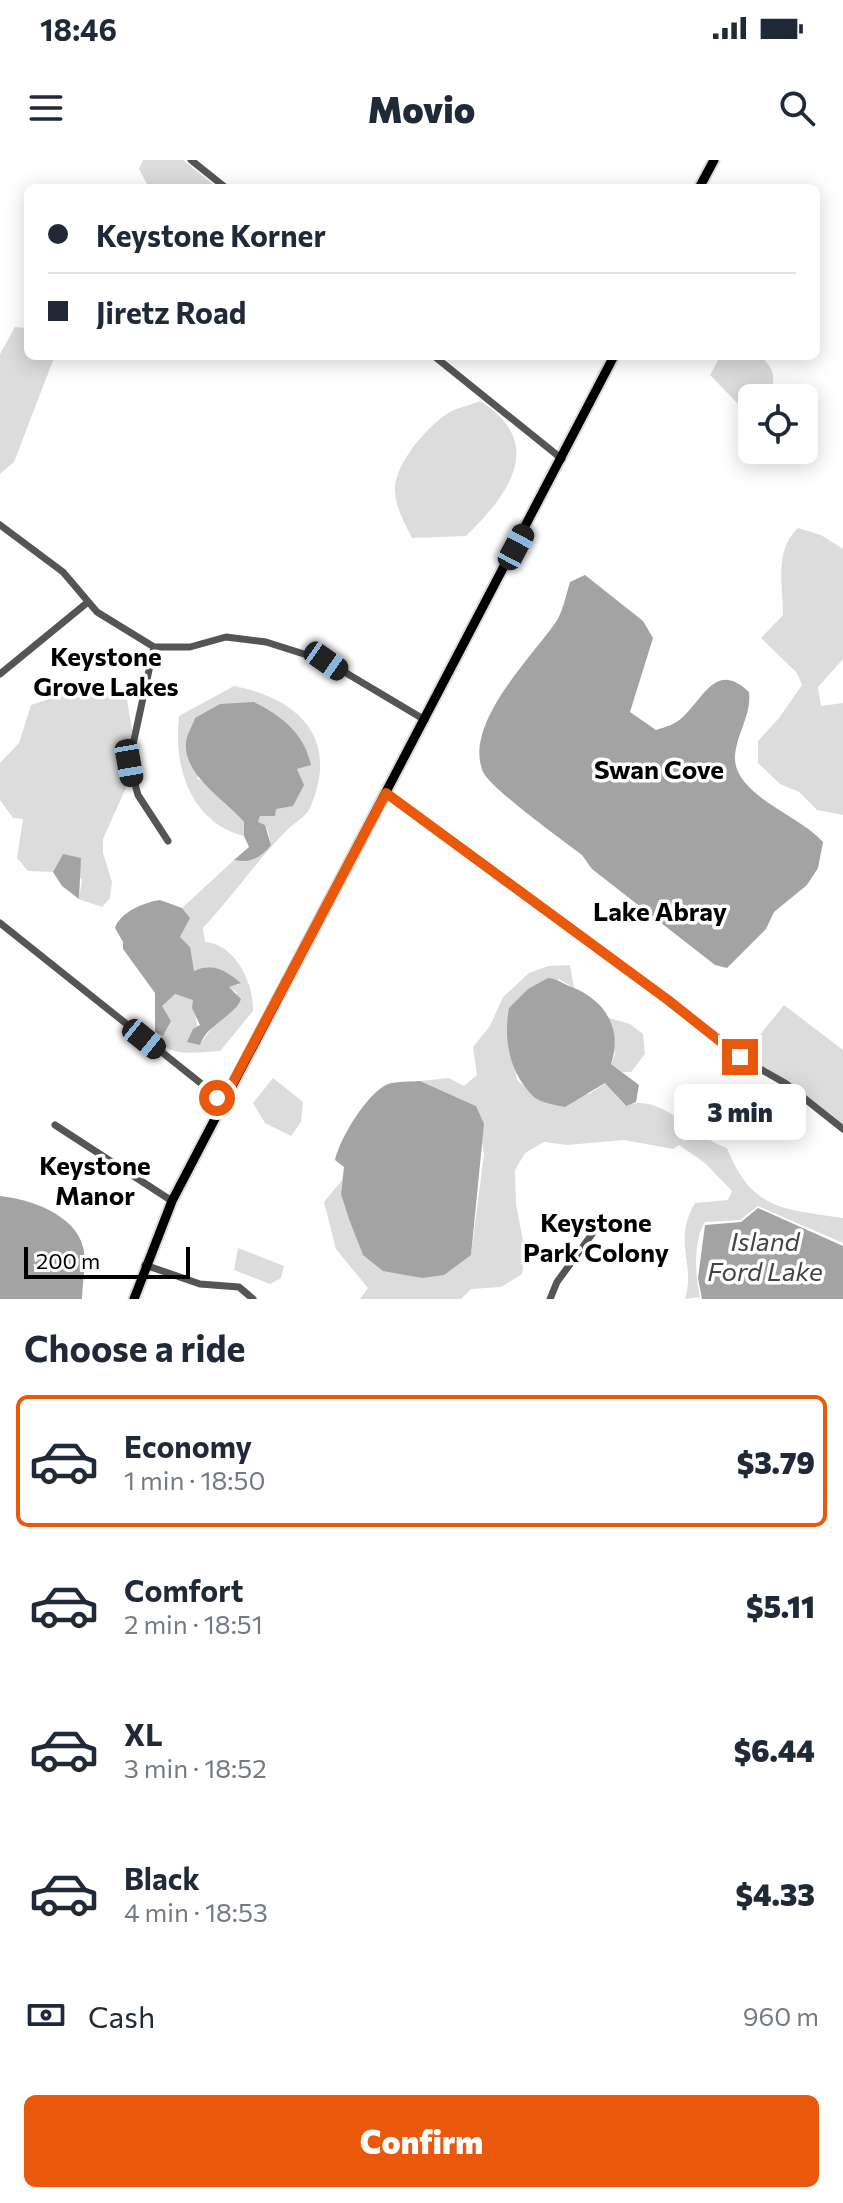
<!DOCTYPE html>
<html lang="en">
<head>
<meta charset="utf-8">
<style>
  body { margin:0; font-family:Commissioner,sans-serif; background:#f6f6f7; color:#1f2937; height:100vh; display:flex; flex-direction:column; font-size:30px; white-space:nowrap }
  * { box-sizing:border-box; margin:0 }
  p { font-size:26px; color:#747a83 }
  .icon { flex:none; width:44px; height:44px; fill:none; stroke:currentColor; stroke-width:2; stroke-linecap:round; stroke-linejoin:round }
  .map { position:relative; height:1139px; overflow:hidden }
  .sheet { display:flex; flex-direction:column; background:#fff; flex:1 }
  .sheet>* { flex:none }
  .top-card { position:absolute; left:24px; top:24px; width:796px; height:176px; border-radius:12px; box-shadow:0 4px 20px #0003; display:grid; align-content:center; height:176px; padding:0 24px; background:#fff }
  .controls { position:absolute; left:738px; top:224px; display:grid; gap:16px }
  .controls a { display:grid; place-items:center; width:80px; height:80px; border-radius:12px; background:#fff; box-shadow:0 4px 20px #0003; font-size:40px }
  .scale { position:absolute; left:24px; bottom:20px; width:166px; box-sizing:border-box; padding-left:8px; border:4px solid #000; border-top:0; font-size:22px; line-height:28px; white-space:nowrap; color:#000; -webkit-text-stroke:6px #fff; paint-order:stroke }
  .end { position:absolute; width:36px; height:36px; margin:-18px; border:10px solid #ea580c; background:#fff; box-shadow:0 0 0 4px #fff }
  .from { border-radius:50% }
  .bubble { position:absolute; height:56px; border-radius:12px; background:#fff; box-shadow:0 4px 20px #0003; font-size:26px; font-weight:800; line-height:56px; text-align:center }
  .car { position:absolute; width:24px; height:48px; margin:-24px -12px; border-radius:10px; box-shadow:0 0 6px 2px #0007; background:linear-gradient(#222 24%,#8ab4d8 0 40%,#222 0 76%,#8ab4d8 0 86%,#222 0) }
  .top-card b { display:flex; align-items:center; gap:28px; height:76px; font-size:30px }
  .top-card b+b { border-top:2px solid #e0e1e3 }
  .top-card i { width:20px; height:20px; background:#1f2937 }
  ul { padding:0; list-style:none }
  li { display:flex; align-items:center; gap:24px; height:132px; margin:0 16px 12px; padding:0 8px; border:4px solid transparent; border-radius:12px }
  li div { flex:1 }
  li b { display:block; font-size:30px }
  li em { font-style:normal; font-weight:800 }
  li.active { border-color:#ea580c }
  li>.icon { width:72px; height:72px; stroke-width:1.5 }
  h2 { padding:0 24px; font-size:36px; line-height:96px }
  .pay { display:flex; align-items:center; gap:20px; height:88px; padding:0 24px; font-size:30px }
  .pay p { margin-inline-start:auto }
  .action { display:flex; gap:16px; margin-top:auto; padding:16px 24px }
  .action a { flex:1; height:92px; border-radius:12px; background:#ea580c; color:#fff; font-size:32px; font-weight:800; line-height:92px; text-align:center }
  .status { display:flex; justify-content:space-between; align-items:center; height:56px; padding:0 40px; background:#fff; direction:ltr }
  .status svg { height:22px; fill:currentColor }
  header { display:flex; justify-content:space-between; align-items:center; height:104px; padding:0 24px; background:#fff; font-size:36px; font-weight:800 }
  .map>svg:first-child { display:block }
  .green { fill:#dcdcdc }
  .water { fill:#a3a3a3 }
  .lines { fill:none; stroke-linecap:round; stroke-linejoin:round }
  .major-casing { stroke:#dbdbdb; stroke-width:13 }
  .minor { stroke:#555; stroke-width:7 }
  .major { stroke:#000; stroke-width:9 }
  .route { stroke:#ea580c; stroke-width:10 }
  .labels { text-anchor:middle; stroke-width:7; stroke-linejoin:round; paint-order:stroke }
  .neighbourhood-label { font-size:26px; font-weight:bold; fill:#000; stroke:#fff }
  .water-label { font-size:26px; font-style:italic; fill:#444; stroke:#fff }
</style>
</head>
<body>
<div class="status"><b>18:46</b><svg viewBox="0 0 49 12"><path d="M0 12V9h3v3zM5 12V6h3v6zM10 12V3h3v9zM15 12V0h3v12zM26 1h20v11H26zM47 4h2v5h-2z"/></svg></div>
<header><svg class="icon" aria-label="menu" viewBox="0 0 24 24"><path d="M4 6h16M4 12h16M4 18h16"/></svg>Movio<svg class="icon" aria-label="search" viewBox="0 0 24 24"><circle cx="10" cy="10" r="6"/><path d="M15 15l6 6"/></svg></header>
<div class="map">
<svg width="843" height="1139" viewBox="0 0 843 1139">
  <rect width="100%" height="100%" fill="#fff"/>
  <path class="green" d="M143 0H183L218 28H149L139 9Z
    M15 167 28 168V196L54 198 14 302 0 314V194Z
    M760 196C776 209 776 220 768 238H752V245L741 247 710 215 720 197Z
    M480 241C547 283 509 334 466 376L412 378C404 362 396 348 395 331 393 305 429 264 450 252 459 247 471 245 480 241Z
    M798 368 821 375 843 389V499L818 527 821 546 843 543V655L817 650 799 632 780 624 758 603V581L779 558 802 525 797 513 761 478 783 455C783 424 774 390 798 368Z
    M234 526C300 539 340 579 310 648 306 657 295 662 288 669 258 699 232 737 203 768L205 782C235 784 254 823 253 851L220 891C197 892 164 900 155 872L163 876 171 861 161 846 174 834 193 839 200 884 221 856 229 852 237 833 228 827 240 824C225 811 213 802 194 811L180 777 189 758 182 748 234 700 244 702 271 684 268 670 257 662 260 656 294 639 301 620 297 609 310 605C304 573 282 556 254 542L197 618 226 640 244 662V676C190 662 173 606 179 556Z
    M92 531 127 540 132 570 126 602 129 621 103 679V693L112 722 110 738 102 747 79 739 82 720 63 694 53 712 28 711 17 698 23 659 13 658 0 640V603L19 583 31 545 70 532Z
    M570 805 574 828 559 819 507 863 517 920 531 932 589 934 606 923 625 946C661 931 694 978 727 988 752 1051 784 1049 843 1058V1083L758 1046 740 1060 705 1062C693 1082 695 1115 700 1137L685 1139C696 1103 672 1082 695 1043L728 1040 732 1031 705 1003 679 985 673 989 624 980 567 985 544 982 525 993 515 1010 516 1044 525 1091 522 1114 501 1127 471 1129 461 1139H360L368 1128 336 1089 324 1042 342 1020 341 1034 383 1110 422 1118 471 1095 484 994 476 946 420 921 449 918 464 926 477 915 473 887 490 866 503 837 529 813 548 806Z
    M784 845 843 890V966L787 920 743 896Z
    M609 858 630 864 643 874 645 894 631 912H622L611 904 615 894Z
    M273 918 303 942 301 962 291 976 265 963 253 943Z
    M238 1088 284 1106 281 1118 270 1124 234 1110Z"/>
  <path class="water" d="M585 415 643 461 653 478 630 552 656 570C666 567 676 564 684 556 706 534 717 502 749 532 752 556 735 575 735 599 736 636 801 656 823 682L818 708 807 725 774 752 766 769 727 808 715 805 592 709 582 695C564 681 490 628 483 612 463 564 531 498 556 462 563 451 566 435 570 422Z
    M254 542C282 556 304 573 311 605L297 609 304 625 293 646 276 649 275 656H260L258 662 265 665 271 685C262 697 249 704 234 700L249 687 244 676V662C225 639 183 616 186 582 187 574 193 565 195 558L220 544Z
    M63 694 81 698 79 739 62 726 53 712Z
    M160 740 182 748 190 758 180 777 190 787 194 811C214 802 225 811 241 823L229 827 241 839C235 856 206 865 200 885L187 882 193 869 200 865 192 848 193 840 175 834 162 846 171 861 163 876 155 872V833L123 789V782L115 768C120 752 145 742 160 740Z
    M548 818C559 819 562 824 572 827 605 840 623 869 611 904L639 925 636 942 626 946 605 923 565 947C556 945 541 943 534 937 510 914 503 881 509 848L528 829Z
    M420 921 476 946 484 964 471 1095 444 1115 422 1118 383 1111 363 1095 349 1059 341 1034 344 1007 335 1000C340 978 367 933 388 924 397 921 411 922 420 921Z
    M0 1036C29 1039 75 1054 83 1087 87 1102 82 1124 82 1139H0Z
    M758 1048 843 1086V1139H702L698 1118 705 1065 741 1062Z"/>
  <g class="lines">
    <g class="major-casing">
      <path id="major" d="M699 28 714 0
        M134 1139 172 1041 614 196"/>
    </g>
    <path class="minor" d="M191 0 226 28
      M434 196 562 299
      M0 365 63 412 97 452 154 487H190L226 477 266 482 326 501 425 560
      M154 487 129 603 138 635 168 681
      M0 514 88 442
      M386 633 648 825 744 900 785 923 843 969
      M0 763 223 941
      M55 965 172 1041
      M145 1105 200 1124 239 1127 253 1139
      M550 1139 557 1122 595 1070"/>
    <use href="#major" class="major"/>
  </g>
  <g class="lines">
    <path class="route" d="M217 938 223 941 386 633 668 840 740 897"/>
  </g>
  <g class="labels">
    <g class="neighbourhood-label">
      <text x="106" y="506">Keystone<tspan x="106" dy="30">Grove Lakes</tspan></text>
      <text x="659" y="619">Swan Cove</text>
      <text x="660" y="761">Lake Abray</text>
      <text x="95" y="1015">Keystone<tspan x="95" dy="30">Manor</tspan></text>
      <text x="596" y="1072">Keystone<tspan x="596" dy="30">Park Colony</tspan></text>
    </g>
    <g class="water-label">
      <text x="765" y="1091">Island<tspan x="765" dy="30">Ford Lake</tspan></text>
    </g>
  </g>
</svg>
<div class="controls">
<a><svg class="icon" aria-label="locate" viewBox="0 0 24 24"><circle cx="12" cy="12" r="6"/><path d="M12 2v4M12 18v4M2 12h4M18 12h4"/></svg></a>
</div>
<div class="scale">200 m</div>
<i class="end from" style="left:217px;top:938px"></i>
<i class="end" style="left:740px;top:897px"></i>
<div class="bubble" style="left:674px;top:924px;width:132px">3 min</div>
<i class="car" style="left:516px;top:387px;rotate:28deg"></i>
<i class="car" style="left:326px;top:501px;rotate:125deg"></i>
<i class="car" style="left:129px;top:603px;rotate:170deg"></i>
<i class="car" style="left:144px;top:879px;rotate:129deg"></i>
<div class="top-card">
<b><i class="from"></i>Keystone Korner</b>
<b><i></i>Jiretz Road</b>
</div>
</div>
<section class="sheet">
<h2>Choose a ride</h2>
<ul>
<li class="active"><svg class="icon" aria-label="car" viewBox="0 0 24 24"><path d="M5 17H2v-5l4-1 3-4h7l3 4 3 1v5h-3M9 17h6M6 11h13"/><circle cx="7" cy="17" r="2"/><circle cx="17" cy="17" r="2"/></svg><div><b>Economy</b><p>1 min · 18:50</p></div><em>$3.79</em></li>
<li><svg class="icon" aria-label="car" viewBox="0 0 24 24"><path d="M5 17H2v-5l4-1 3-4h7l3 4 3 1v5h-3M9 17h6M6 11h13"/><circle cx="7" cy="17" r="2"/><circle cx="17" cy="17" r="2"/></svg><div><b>Comfort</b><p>2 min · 18:51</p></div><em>$5.11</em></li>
<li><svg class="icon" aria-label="car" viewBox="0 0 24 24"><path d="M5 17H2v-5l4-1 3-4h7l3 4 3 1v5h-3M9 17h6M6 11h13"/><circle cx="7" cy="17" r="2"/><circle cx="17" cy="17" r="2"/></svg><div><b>XL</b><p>3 min · 18:52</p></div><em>$6.44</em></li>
<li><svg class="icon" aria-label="car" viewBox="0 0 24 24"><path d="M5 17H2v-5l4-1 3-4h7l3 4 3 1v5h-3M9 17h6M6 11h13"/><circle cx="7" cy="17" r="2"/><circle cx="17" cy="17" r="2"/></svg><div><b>Black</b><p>4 min · 18:53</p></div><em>$4.33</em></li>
</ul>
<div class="pay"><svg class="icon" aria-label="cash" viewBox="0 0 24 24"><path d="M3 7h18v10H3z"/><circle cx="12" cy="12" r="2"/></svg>Cash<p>960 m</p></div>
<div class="action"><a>Confirm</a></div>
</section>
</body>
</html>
